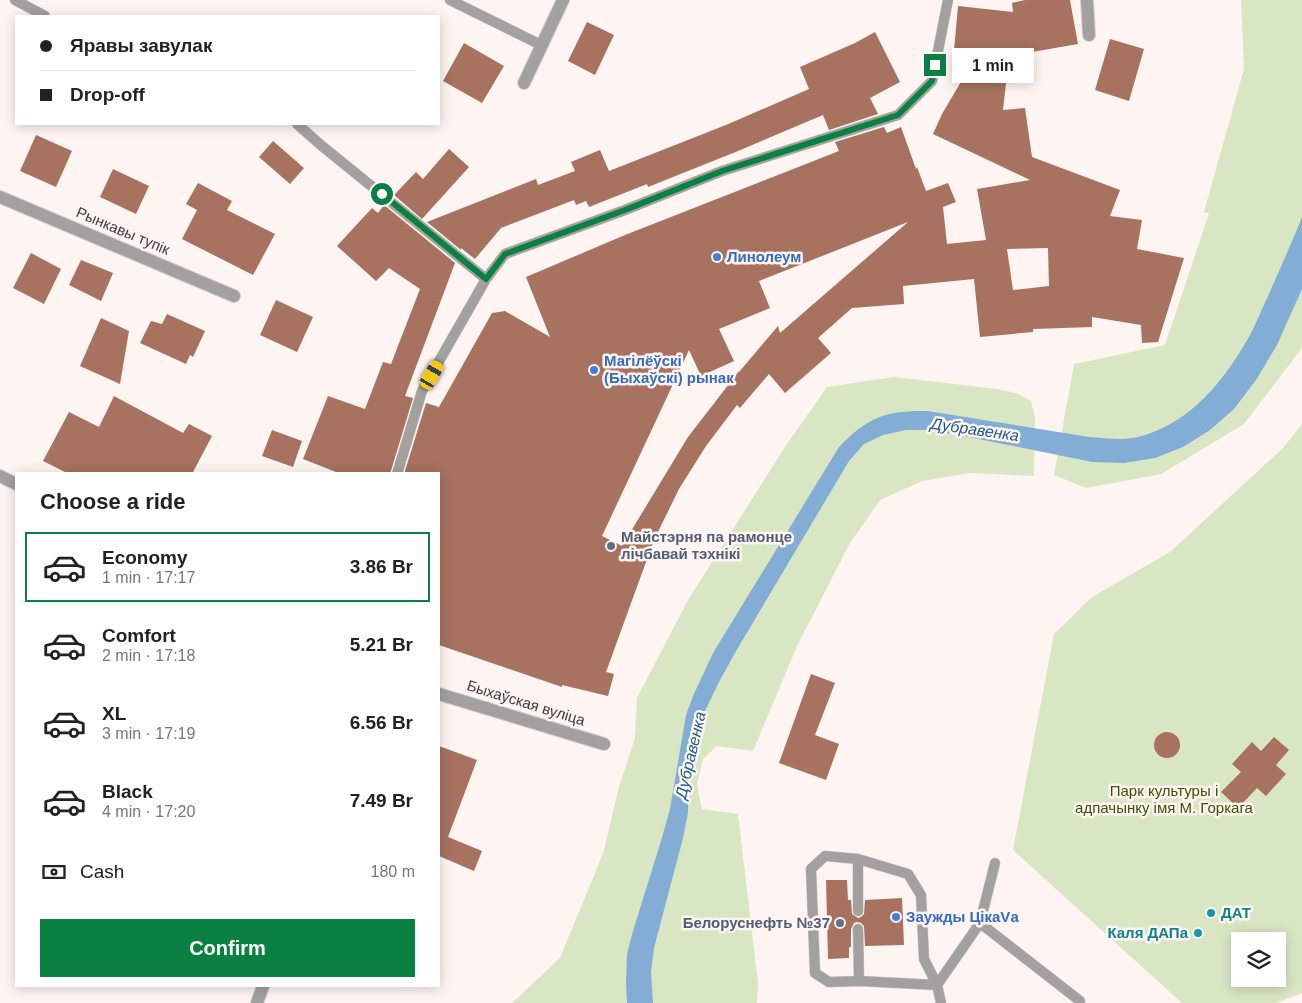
<!DOCTYPE html>
<html lang="en">
<head>
<meta charset="utf-8">
<style>
  body { margin:0; font-family:Arial,sans-serif; background:#f2f2f2; color:#222; height:100vh; display:flex; flex-direction:column; font-size:19px; white-space:nowrap }
  * { box-sizing:border-box; margin:0 }
  p { font-size:16px; color:#767676 }
  .icon { flex:none; width:28px; height:28px; fill:none; stroke:currentColor; stroke-width:2; stroke-linecap:round; stroke-linejoin:round }
  .map { position:relative; flex:1; overflow:hidden }
  .drawer { position:absolute; left:15px; top:472px; width:425px; height:515px; display:flex; flex-direction:column; background:#fff; border-radius:0px; box-shadow:0 2px 12px #0003 }
  .drawer>* { flex:none }
  .guide { position:absolute; left:15px; top:15px; width:425px; height:110px; border-radius:0px; box-shadow:0 2px 12px #0003; display:grid; align-content:center; height:110px; padding:0 25px; background:#fff }
  .controls { position:absolute; left:1231px; top:932px; display:grid; gap:10px }
  .controls a { display:grid; place-items:center; width:55px; height:55px; border-radius:0px; background:#fff; box-shadow:0 2px 12px #0003; font-size:25px }
  .end { position:absolute; width:22px; height:22px; margin:-11px; border:6px solid #0b8043; background:#fff; box-shadow:0 0 0 2px #fff }
  .from { border-radius:50% }
  .bubble { position:absolute; height:35px; border-radius:0px; background:#fff; box-shadow:0 2px 12px #0003; font-size:16px; font-weight:700; line-height:35px; text-align:center }
  .car { position:absolute; width:15px; height:30px; margin:-15px -8px; border-radius:6px; box-shadow:0 0 4px 1px #0007; background:linear-gradient(#f5c518 24%,#345 0 40%,#f5c518 0 76%,#345 0 86%,#f5c518 0) }
  .guide b { display:flex; align-items:center; gap:18px; height:48px; font-size:19px }
  .guide b+b { border-top:1px solid #e0e0e0 }
  .guide i { width:12px; height:12px; background:#222 }
  ul { padding:0; list-style:none }
  li { display:flex; align-items:center; gap:15px; height:70px; margin:0 10px 8px; padding:0 15px; border:2px solid transparent; border-radius:0px }
  li div { flex:1 }
  li b { display:block; font-size:19px }
  li em { font-style:normal; font-weight:700 }
  li.selected { border-color:#0b8043 }
  li>.icon { width:45px; height:45px; stroke-width:1.5 }
  h2 { padding:0 25px; font-size:22px; line-height:60px }
  .pay { display:flex; align-items:center; gap:12px; height:55px; padding:0 25px; font-size:19px }
  .pay p { margin-inline-start:auto }
  .action { display:flex; gap:10px; margin-top:auto; padding:10px 25px }
  .action a { flex:1; height:58px; border-radius:0px; background:#0b8043; color:#fff; font-size:20px; font-weight:700; line-height:58px; text-align:center }
  .map>svg:first-child { display:block }
  .green { fill:#d9e6c4; fill-rule:evenodd }
  .water { fill:#83add5 }
  .building { fill:#a7725f; fill-rule:evenodd }
  .lines { fill:none; stroke-linecap:round; stroke-linejoin:round }
  .lane-casing { stroke:#d8cfcc; stroke-width:11 }
  .street-casing { stroke:#d8cfcc; stroke-width:14 }
  .lane { stroke:#a3a19e; stroke-width:10 }
  .street { stroke:#a3a19e; stroke-width:12 }
  .route { stroke:#0b8043; stroke-width:6 }
  .shop-dot { fill:#3f7fe0; stroke:#fef4f1; stroke-width:2 }
  .service-dot { fill:#5c6f8a; stroke:#fef4f1; stroke-width:2 }
  .culture-dot { fill:#0f9aa8; stroke:#fef4f1; stroke-width:2 }
  .labels { text-anchor:middle; stroke-width:5; stroke-linejoin:round; paint-order:stroke }
  .street-label { font-size:15px; fill:#3f3b3a; stroke:#fef4f1 }
  .shop-label { font-size:15px; font-weight:bold; fill:#366cbe; stroke:#fef4f1; text-anchor:start }
  .service-label { font-size:15px; font-weight:bold; fill:#4e5e75; stroke:#fef4f1; text-anchor:start }
  .park-label { font-size:15px; fill:#3c5200; stroke:#fef4f1 }
  .culture-label { font-size:15px; font-weight:bold; fill:#0d838f; stroke:#fef4f1; text-anchor:start }
  .water-label { font-size:16px; font-style:italic; fill:#1d5b8e; stroke:#fef4f1 }
</style>
</head>
<body>
<div class="map">
<svg width="1302" height="1003" viewBox="0 0 1302 1003">
  <rect width="100%" height="100%" fill="#fef4f1"/>
  <path class="green" d="M1241 0H1302V348L1244 424 1161 474 1086 488 1054 475 1074 364 1165 345 1209 213 1204 212 1244 69Z
    M894 377 997 389 1016 393 1031 401 1035 418 1034 476 970 473 922 481 880 500 850 543 797 646 753 751 717 746 703 759 697 784 702 809 738 814 758 983 757 1003H512L560 958 604 851 618 790 635 738 637 698 688 600 785 447 827 387Z
    M1302 424V993L1276 1003H1182L1013 850 1054 634 1092 597 1170 552 1283 448ZM1240 941H1278V979H1240Z"/>
  <path class="water" d="M1302 217V289L1277 345 1256 380 1234 409 1210 430 1183 447 1155 458 1124 463 1092 462 959 435 928 430H906L883 435 864 444 849 461 736 651 719 682 706 709 698 736 692 761 688 790V813L683 838 654 948 651 972 653 1003H627L626 983 627 954 633 931 661 841 670 809 686 715 693 696 713 653 839 447C868 417 886 410 928 411L1089 437C1105 438 1122 441 1138 437 1190 424 1225 380 1250 335 1257 322 1262 308 1269 294 1280 268 1292 243 1302 217Z"/>
  <path class="building" d="M1025 0H1070L1078 44 1009 56 1003 110 1025 108 1032 157 1120 190 1110 216 1142 220 1137 249 1184 258 1158 342 1142 343 1141 325 1092 317V327L1033 329V332L980 337 974 279 903 286 904 304 852 308 818 338 831 353 785 393 769 374 740 408 737 405 706 446 679 489 654 540 606 672 614 674 608 696 562 685V687L439 645V474H404L426 403 439 407 492 313 505 311 550 337 526 277 625 235 839 151 835 142 884 127 887 133 901 127 916 169 917 167 926 191 948 183 956 202 943 207 947 244 986 240 977 189 1030 180 933 134 942 114 965 75 952 73 958 6 1013 12 1012 3ZM908 222 780 333 778 326 739 372V371L688 437 622 546 602 536 689 350 701 376 734 361 719 329 770 308 759 281ZM1048 248 1049 286 1013 290 1007 249Z
    M587 22 614 35 595 75 568 61Z
    M875 32 900 82 870 98 878 114 829 130 823 115 738 151 648 187 647 184 589 207 586 201 576 205 574 200 501 228 475 259 461 248V250L427 222 536 179 538 185 575 171 571 162 600 150 609 171 726 125 809 89 800 67 855 43Z
    M1110 39 1144 49 1129 101 1095 90Z
    M464 43 504 66 482 103 443 81Z
    M36 135 72 151 56 187 20 171Z
    M273 141 304 168 290 184 259 157Z
    M449 149 469 167 422 219 394 195 416 172 423 179Z
    M113 169 149 186 136 214 100 197Z
    M198 183 232 201 227 210 275 234 253 275 182 239 197 210 186 204Z
    M384 205 455 263 405 396 413 398 390 474H341L303 459 328 396 365 409 383 362 391 364 420 289 389 268 376 281 337 246 372 208 378 213Z
    M31 253 61 269 44 304 13 288Z
    M81 260 113 273 101 301 69 285Z
    M276 300 313 317 297 352 260 335Z
    M167 314 205 331 193 357 190 355 186 364 140 343 151 321 162 324Z
    M101 318 129 331 120 384 80 366Z
    M114 396 183 433 189 424 212 436 192 474H69L43 461 69 412 99 427Z
    M272 430 302 441 293 467 262 456Z
    M811 674 835 683 815 735 839 744 826 780 779 763Z
    M1154 745a13 13 0 1 1 26 0a13 13 0 1 1-26 0Z
    M1274 737 1289 750 1276 765 1286 774 1266 796 1257 788 1238 808 1221 792 1241 772 1232 764 1252 742 1261 751Z
    M439 746 477 760 448 837 482 851 474 871 439 856Z
    M826 880H847L848 900H851L852 914 858 918 861 917 864 914 865 900 902 898 904 945 865 946 864 926 861 923 857 922 854 923 851 929V947H849V958L828 959Z"/>
  <g class="lines">
    <g class="lane-casing">
      <path id="lane" d="M15 0 45 16
        M450 0 541 45
        M297 124 322 146 486 279
        M397 474 422 391 486 279 505 254 625 210 722 171 898 115 932 81 948 0
        M858 859 825 856 811 869 815 973 829 982 859 981 937 985
        M858 911V859L908 874 921 895 924 959 937 985 941 1003
        M980 923 1080 1001
        M858 929 859 981
        M937 985 980 923 995 863"/>
    </g>
    <g class="street-casing">
      <path id="street" d="M1087 0 1089 35
        M524 83 563 0
        M0 197 234 296
        M0 476 16 484
        M439 694 604 744
        M257 1003 263 986"/>
    </g>
    <use href="#lane" class="lane"/>
    <use href="#street" class="street"/>
  </g>
  <g class="lines">
    <path class="route" d="M382 194 486 279 505 254 625 210 722 171 898 115 932 81 935 65"/>
  </g>
  <g class="shop-dot">
    <circle cx="717" cy="257" r="5"/>
    <circle cx="594" cy="370" r="5"/>
    <circle cx="896" cy="917" r="5"/>
  </g>
  <g class="service-dot">
    <circle cx="611" cy="546" r="5"/>
    <circle cx="840" cy="923" r="5"/>
  </g>
  <g class="culture-dot">
    <circle cx="1211" cy="913" r="5"/>
    <circle cx="1198" cy="933" r="5"/>
  </g>
  <g class="labels">
    <g class="street-label">
      <text transform="translate(123 231) rotate(23)" y="5">Рынкавы тупік</text>
      <text transform="translate(526 703) rotate(17)" y="5">Быхаўская вуліца</text>
    </g>
    <g class="shop-label">
      <text x="727" y="262">Линолеум</text>
      <text x="604" y="366">Магілёўскі<tspan x="604" dy="17">(Быхаўскі) рынак</tspan></text>
      <text x="906" y="922">Заужды ЦікаVа</text>
    </g>
    <g class="service-label">
      <text x="621" y="542">Майстэрня па рамонце<tspan x="621" dy="17">лічбавай тэхнікі</tspan></text>
      <text x="830" y="928" text-anchor="end">Белоруснефть №37</text>
    </g>
    <g class="park-label">
      <text x="1164" y="796">Парк культуры і<tspan x="1164" dy="17">адпачынку імя М. Горкага</tspan></text>
    </g>
    <g class="culture-label">
      <text x="1221" y="918">ДАТ</text>
      <text x="1188" y="938" text-anchor="end">Каля ДАПа</text>
    </g>
    <g class="water-label">
      <text transform="translate(975 429) rotate(8)" y="6">Дубравенка</text>
      <text transform="translate(690 755) rotate(-77)" y="6">Дубравенка</text>
    </g>
  </g>
</svg>
<div class="controls">
<a><svg class="icon" aria-label="layers" viewBox="0 0 24 24"><path d="M12 4l9 5-9 5-9-5zM3 14l9 5 9-5"/></svg></a>
</div>
<i class="end from" style="left:382px;top:194px"></i>
<i class="end" style="left:935px;top:65px"></i>
<div class="bubble" style="left:952px;top:48px;width:82px">1 min</div>
<i class="car" style="left:432px;top:375px;rotate:30deg"></i>
<div class="guide">
<b><i class="from"></i>Яравы завулак</b>
<b><i></i>Drop-off</b>
</div>
<section class="drawer">
<h2>Choose a ride</h2>
<ul>
<li class="selected"><svg class="icon" aria-label="car" viewBox="0 0 24 24"><path d="M5 17H2v-5l4-1 3-4h7l3 4 3 1v5h-3M9 17h6M6 11h13"/><circle cx="7" cy="17" r="2"/><circle cx="17" cy="17" r="2"/></svg><div><b>Economy</b><p>1 min · 17:17</p></div><em>3.86 Br</em></li>
<li><svg class="icon" aria-label="car" viewBox="0 0 24 24"><path d="M5 17H2v-5l4-1 3-4h7l3 4 3 1v5h-3M9 17h6M6 11h13"/><circle cx="7" cy="17" r="2"/><circle cx="17" cy="17" r="2"/></svg><div><b>Comfort</b><p>2 min · 17:18</p></div><em>5.21 Br</em></li>
<li><svg class="icon" aria-label="car" viewBox="0 0 24 24"><path d="M5 17H2v-5l4-1 3-4h7l3 4 3 1v5h-3M9 17h6M6 11h13"/><circle cx="7" cy="17" r="2"/><circle cx="17" cy="17" r="2"/></svg><div><b>XL</b><p>3 min · 17:19</p></div><em>6.56 Br</em></li>
<li><svg class="icon" aria-label="car" viewBox="0 0 24 24"><path d="M5 17H2v-5l4-1 3-4h7l3 4 3 1v5h-3M9 17h6M6 11h13"/><circle cx="7" cy="17" r="2"/><circle cx="17" cy="17" r="2"/></svg><div><b>Black</b><p>4 min · 17:20</p></div><em>7.49 Br</em></li>
</ul>
<div class="pay"><svg class="icon" aria-label="cash" viewBox="0 0 24 24"><path d="M3 7h18v10H3z"/><circle cx="12" cy="12" r="2"/></svg>Cash<p>180 m</p></div>
<div class="action"><a>Confirm</a></div>
</section>
</div>
</body>
</html>
